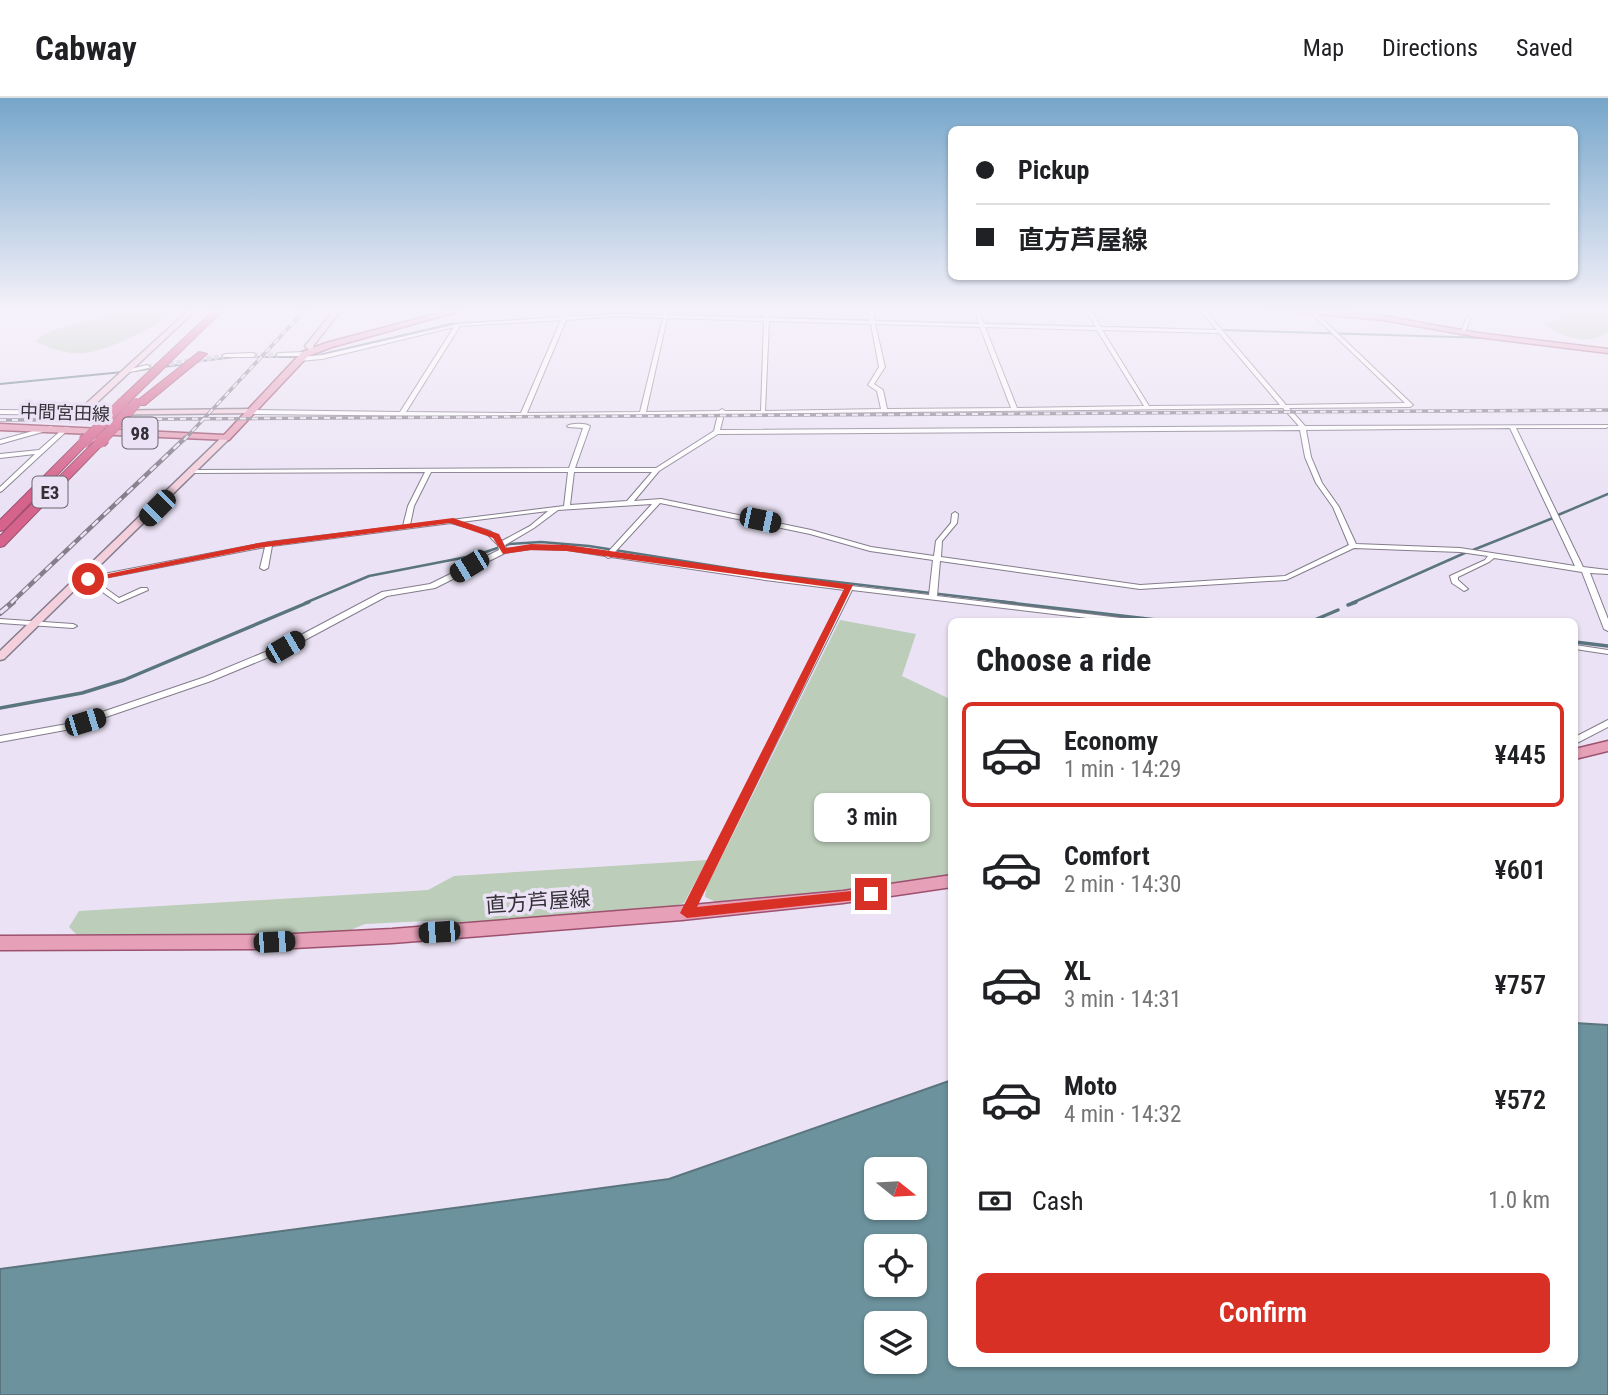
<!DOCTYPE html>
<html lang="en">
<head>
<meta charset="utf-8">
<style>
  body { margin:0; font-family:"Roboto Condensed","Noto Sans JP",sans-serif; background:#f2f2f2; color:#202124; height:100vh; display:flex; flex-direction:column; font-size:26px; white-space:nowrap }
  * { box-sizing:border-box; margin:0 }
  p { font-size:23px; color:#757577 }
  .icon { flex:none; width:38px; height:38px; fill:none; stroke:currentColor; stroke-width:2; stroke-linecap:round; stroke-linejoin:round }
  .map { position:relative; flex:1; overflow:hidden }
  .sheet { position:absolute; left:948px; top:520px; width:630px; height:749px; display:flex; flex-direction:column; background:#fff; border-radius:10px; box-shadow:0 2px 5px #0004 }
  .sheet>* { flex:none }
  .guide { position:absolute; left:948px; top:28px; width:630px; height:154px; border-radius:10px; box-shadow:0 2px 5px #0004; display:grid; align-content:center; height:154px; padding:0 28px; background:#fff }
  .needle { width:46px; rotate:108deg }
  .controls { position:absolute; left:864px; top:1059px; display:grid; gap:14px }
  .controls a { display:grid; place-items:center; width:63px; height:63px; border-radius:10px; background:#fff; box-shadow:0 2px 5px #0004; font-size:35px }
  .end { position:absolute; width:32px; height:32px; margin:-16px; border:9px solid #d93025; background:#fff; box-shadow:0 0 0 4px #fff }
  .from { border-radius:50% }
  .bubble { position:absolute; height:49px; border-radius:10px; background:#fff; box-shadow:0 2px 5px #0004; font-size:23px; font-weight:600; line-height:49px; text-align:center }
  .car { position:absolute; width:21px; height:42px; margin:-21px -10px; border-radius:9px; box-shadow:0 0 5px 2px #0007; background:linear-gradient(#222 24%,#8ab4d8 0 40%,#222 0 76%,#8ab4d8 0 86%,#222 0) }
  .guide b { display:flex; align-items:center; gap:24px; height:66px; font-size:26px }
  .guide b+b { border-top:2px solid #e0e0e0 }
  .guide i { width:18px; height:18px; background:#202124 }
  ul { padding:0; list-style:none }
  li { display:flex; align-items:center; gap:21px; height:105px; margin:0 14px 10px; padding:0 14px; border:4px solid transparent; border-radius:10px }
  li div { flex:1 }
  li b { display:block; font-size:26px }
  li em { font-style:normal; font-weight:600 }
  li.on { border-color:#d93025 }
  li>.icon { width:63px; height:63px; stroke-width:1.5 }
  h2 { padding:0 28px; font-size:32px; line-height:84px }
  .pay { display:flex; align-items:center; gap:18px; height:77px; padding:0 28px; font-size:26px }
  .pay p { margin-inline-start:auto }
  .cta { display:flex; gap:14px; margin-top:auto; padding:14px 28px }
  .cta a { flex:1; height:80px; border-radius:10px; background:#d93025; color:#fff; font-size:28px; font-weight:600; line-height:80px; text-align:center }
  header { display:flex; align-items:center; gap:42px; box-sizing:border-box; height:98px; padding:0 35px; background:#fff; border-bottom:2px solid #e0e0e0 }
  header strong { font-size:33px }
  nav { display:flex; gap:38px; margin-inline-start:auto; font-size:24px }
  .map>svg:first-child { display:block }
  .green { fill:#bccdba }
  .water { fill:#6c929d; stroke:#5b757e; stroke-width:2; fill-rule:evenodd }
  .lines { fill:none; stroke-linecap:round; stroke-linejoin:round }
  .stream-far2 { stroke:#5b757e; stroke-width:2 }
  .stream-far1 { stroke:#5b757e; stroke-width:2.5 }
  .stream { stroke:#5b757e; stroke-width:3.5 }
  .street-tunnel { stroke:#c6bfcf; stroke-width:5; stroke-dasharray:5 2.5; stroke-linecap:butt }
  .street-casing { stroke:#847c8c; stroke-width:2 }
  .secondary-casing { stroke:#847c8c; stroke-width:3 }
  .primary-casing { stroke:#9d516e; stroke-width:3 }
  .highway-casing { stroke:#9d516e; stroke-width:2 }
  .street { fill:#fff; fill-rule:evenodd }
  .secondary { fill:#f3d0dc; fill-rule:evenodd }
  .primary { fill:#e6a1b9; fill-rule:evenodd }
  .highway { fill:#d6638b; fill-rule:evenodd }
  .rail-far2-casing { stroke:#857f8b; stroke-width:3.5 }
  .rail-far1-casing { stroke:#857f8b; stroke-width:4.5 }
  .rail-casing { stroke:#857f8b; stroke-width:6 }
  .rail-far2 { stroke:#ebe3f5; stroke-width:2; stroke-dasharray:6; stroke-linecap:butt }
  .rail-far1 { stroke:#ebe3f5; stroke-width:2.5; stroke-dasharray:8; stroke-linecap:butt }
  .rail { stroke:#ebe3f5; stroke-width:3.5; stroke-dasharray:10; stroke-linecap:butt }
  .highway-bridge-far1-casing { stroke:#9d516e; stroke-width:11; stroke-linecap:butt }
  .highway-bridge-casing { stroke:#9d516e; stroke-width:14; stroke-linecap:butt }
  .highway-bridge-far1 { stroke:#d6638b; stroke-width:10 }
  .highway-bridge { stroke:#d6638b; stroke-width:12 }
  .route { fill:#d93025 }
  .labels { text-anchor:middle; stroke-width:7; stroke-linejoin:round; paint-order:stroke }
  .far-street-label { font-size:18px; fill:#343037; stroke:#ebe3f5 }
  .shield { fill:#ebe3f5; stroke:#6b6670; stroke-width:2 }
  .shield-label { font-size:19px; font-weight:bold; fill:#343037 }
  .street-label { font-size:21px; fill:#343037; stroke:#ebe3f5 }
</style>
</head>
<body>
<header>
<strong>Cabway</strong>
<nav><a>Map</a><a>Directions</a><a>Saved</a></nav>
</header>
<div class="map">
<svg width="1608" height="1297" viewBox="0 0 1608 1297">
  <rect width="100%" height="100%" fill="#ebe3f5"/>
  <path class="green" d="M121 211H179C156 228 112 252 84 255 68 257 50 250 36 244 46 227 101 224 121 211Z
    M1557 211H1608V234C1592 248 1559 240 1545 225L1562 220Z
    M840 522 916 536 902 578 952 602V779L720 806 705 799 706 790Z
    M707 762 684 805 666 811 450 827 448 822 365 826 343 835 78 838 69 829 79 813 428 792 454 778Z"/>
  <path class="water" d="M1575 925 1608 927V1297H0V1171L669 1081 952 982V1265H1575ZM877 1071H915V1110H877ZM877 1148H915V1186H877ZM877 1225H915V1264H877Z"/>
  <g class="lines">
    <path class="stream-far2" d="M703 218 1178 231
      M1221 232 1489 240
      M315 258 451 226 625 216
      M249 259H301
      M193 264 234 259
      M162 269 186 266
      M134 273 154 270
      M0 286 123 274"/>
    <path class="stream-far1" d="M1558 417 1608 396
      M1473 452 1553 420
      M305 505 369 478 477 457 509 446 541 444 589 448 759 475 1016 505
      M1352 505 1467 454"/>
    <path class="stream" d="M1001 504 1165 523
      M1348 507 1356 504
      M1312 523 1338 512
      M1575 544 1608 548
      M0 610 82 595 124 582 309 504"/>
    <path class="street-tunnel" d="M253 257H279
      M147 269 225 258"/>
    <g class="street-casing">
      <path id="street" d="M0 211H3L0 213Z
        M565 211H570L567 219 616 216 663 217 665 211H669L668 217 764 220 765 211H769V220L870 223 868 211H872L875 223 979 226 974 211H978L984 226 1096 229 1085 211H1090L1101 229 1217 232 1199 211H1204L1286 307 1405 305 1310 214 1314 213 1413 307 1410 309 1289 310 1305 328 1608 327V329L1606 330H1516L1583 469 1608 472V476L1590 475 1608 521V533L1604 531 1582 474 1494 460 1489 464 1458 479V482L1468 491 1464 493 1452 485 1450 478 1485 462 1488 458 1460 454 1354 450 1286 482 1140 491 940 463 937 498 1129 521 1133 523H1112L852 492 692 815 691 818 687 819 683 818 682 815 845 492 765 482 611 459 608 460 605 458 567 452 531 451 505 455 435 490 387 498 288 551 211 583 71 631 0 644V638L67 626 205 579 282 547 382 494 430 486 499 452 498 447 486 435 451 425 272 448 268 470 264 472 260 470 265 449 94 482 119 500 141 490H147L148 492 118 505 87 483 80 484V480H83L269 444 403 428 408 408 425 374 194 375 192 374V372L569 370 583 330 568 329 567 328C572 325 585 325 590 328L575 370H656L714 333 718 316 523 319 250 316 247 314 250 312 400 314 454 229 322 261 299 263 296 261 299 259 322 257 458 226 562 219ZM616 218 663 220 640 314 527 315 566 222ZM667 220 764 223 761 313H725L722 311 719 313 646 314ZM561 222 521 315 406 314 460 228ZM769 223 871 226 879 269 868 287 877 293 881 311 765 313ZM875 226 980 229 1011 310 887 311 883 292 874 286 885 269ZM985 229 1097 232 1144 308 1017 310ZM1102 232 1219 235 1280 307 1149 308ZM1283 310 1299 328 720 332 724 316ZM1510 330 1575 468 1460 450 1356 446 1339 409 1322 385 1311 359 1306 332ZM1300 332 1305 359 1316 385 1333 409 1349 447 1285 478 1140 487 941 459 942 443 957 425 958 416 955 414 952 416 951 425 936 443 934 458 871 449 811 432 661 401 634 403 659 373 718 336ZM431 374H568L564 408 410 427 414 408ZM574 374H652L627 403 570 407ZM660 405 810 436 870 453 933 462 929 497 765 478 614 455ZM652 406 608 454C571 449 543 445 506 451L505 447 534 430 558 412ZM548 413 530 428 502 443 490 433 461 424Z
        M1457 211H1462L1470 221 1465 235 1461 234 1466 221Z
        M279 255 305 254 308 256 305 258H277L276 257Z
        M225 256 253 255 256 257 253 259H223L222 258Z
        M147 267 150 269 149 270 125 275 122 273Z
        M0 312 81 313 84 315 81 317 0 316Z
        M51 328 54 330 53 331 0 346V342Z
        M65 329 70 330 2 393 0 394V389L35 356 0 360V356L39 352Z
        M0 521 73 526 77 528 73 530 0 525Z
        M1575 547 1608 552V556L1575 551Z
        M1608 622V629L1575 646V639Z"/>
    </g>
    <g class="secondary-casing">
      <path id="secondary" d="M190 211H197L88 313 251 311 255 313 254 315 78 317V313Z
        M335 211H342L313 248 314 253H310L305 248Z
        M223 338 230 340 4 561 0 562V553Z"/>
    </g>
    <g class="primary-casing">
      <path id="primary" d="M454 211H467L332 249 308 258 229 342 0 332V326L224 337 302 254 326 245Z
        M1262 211H1300L1383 218 1478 235 1608 251V255L1478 239 1383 222Z
        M1608 643V653L1575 661V651Z
        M952 777V789L843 805 682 822 392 845 274 851 0 852V838L274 837 392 831 682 808 843 793Z"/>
    </g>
    <g class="highway-casing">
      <path id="highway" d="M215 211H224L127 306H119V302Z
        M199 254 207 256 145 307H137V303Z
        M80 342 89 344 4 432 0 433V422Z
        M96 342 105 344 4 448 0 449V438Z"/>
    </g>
    <use href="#street" class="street"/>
    <use href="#secondary" class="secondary"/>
    <use href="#primary" class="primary"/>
    <use href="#highway" class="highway"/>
    <g class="rail-far2-casing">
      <path id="rail-far2" d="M0 322 1608 312
        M184 342 306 211"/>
    </g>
    <g class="rail-far1-casing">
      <path id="rail-far1" d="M11 505 185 340"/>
    </g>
    <g class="rail-casing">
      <path id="rail" d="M0 515 13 504"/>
    </g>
    <use href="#rail-far2" class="rail-far2"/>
    <use href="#rail-far1" class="rail-far1"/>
    <use href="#rail" class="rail"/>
    <g class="highway-bridge-far1-casing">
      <path id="highway-bridge-far1" d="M86 342 123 304
        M102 342 136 305"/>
    </g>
    <g class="highway-bridge-casing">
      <path id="highway-bridge" d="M84 344 88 340
        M100 344 104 340"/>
    </g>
    <use href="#highway-bridge-far1" class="highway-bridge-far1"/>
    <use href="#highway-bridge" class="highway-bridge"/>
  </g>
  <linearGradient id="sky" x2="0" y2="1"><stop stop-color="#76a6ca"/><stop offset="0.54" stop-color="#f6f2fa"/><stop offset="1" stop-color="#f6f2fa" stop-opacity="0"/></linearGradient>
  <rect width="1608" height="393" fill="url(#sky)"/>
  <path class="route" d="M453 420 499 436 506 450 531 446 567 447 853 487 697 809 871 791 875 792V800L687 820 680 815 844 491 567 453 531 452 503 456 493 440 450 425 258 450 88 484 83 481 258 445Z"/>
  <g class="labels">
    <g class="far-street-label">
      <text transform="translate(65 315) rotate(2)" y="6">中間宮田線</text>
    </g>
    <g class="shield">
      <rect x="122.5" y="319.5" width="35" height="31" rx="5"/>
      <rect x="32.5" y="378.5" width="35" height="31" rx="5"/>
    </g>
    <g class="shield-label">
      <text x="140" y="342">98</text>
      <text x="50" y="401">E3</text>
    </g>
    <g class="street-label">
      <text transform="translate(538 804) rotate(-4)" y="7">直方芦屋線</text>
    </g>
  </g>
</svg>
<div class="controls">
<a><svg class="needle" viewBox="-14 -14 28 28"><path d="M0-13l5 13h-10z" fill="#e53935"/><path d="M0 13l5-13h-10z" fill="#757577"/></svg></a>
<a><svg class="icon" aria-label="locate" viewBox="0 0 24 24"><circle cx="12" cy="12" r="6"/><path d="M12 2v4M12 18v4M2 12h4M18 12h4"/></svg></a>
<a><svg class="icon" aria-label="layers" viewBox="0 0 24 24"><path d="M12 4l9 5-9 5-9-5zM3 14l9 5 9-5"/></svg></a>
</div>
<i class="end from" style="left:88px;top:481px"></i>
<i class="end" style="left:871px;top:796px"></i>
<div class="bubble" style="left:814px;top:695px;width:116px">3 min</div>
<i class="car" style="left:157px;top:410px;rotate:225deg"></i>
<i class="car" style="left:760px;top:422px;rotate:102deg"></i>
<i class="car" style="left:469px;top:468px;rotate:239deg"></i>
<i class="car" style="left:285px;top:549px;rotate:60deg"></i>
<i class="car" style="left:85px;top:624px;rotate:73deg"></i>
<i class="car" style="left:439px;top:834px;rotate:266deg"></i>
<i class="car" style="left:274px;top:844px;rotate:87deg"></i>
<div class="guide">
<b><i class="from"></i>Pickup</b>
<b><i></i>直方芦屋線</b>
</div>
<section class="sheet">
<h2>Choose a ride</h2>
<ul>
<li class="on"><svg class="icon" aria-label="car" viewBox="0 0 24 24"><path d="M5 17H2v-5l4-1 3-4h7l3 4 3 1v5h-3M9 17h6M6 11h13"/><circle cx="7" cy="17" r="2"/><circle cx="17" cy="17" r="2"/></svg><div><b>Economy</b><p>1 min · 14:29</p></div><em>¥445</em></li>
<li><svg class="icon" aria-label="car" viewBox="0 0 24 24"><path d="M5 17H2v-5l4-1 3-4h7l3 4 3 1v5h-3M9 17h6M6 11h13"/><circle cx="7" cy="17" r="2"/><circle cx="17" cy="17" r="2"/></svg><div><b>Comfort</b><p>2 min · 14:30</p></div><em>¥601</em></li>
<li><svg class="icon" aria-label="car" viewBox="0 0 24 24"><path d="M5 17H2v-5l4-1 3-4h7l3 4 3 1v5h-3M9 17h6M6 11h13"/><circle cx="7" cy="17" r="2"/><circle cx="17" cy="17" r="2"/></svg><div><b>XL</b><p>3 min · 14:31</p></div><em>¥757</em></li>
<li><svg class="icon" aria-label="car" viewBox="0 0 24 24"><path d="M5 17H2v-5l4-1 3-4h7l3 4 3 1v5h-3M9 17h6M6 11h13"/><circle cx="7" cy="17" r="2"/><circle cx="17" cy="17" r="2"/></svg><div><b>Moto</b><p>4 min · 14:32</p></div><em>¥572</em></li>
</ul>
<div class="pay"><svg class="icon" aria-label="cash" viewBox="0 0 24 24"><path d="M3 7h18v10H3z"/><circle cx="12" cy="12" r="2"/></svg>Cash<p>1.0 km</p></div>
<div class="cta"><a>Confirm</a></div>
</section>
</div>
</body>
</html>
